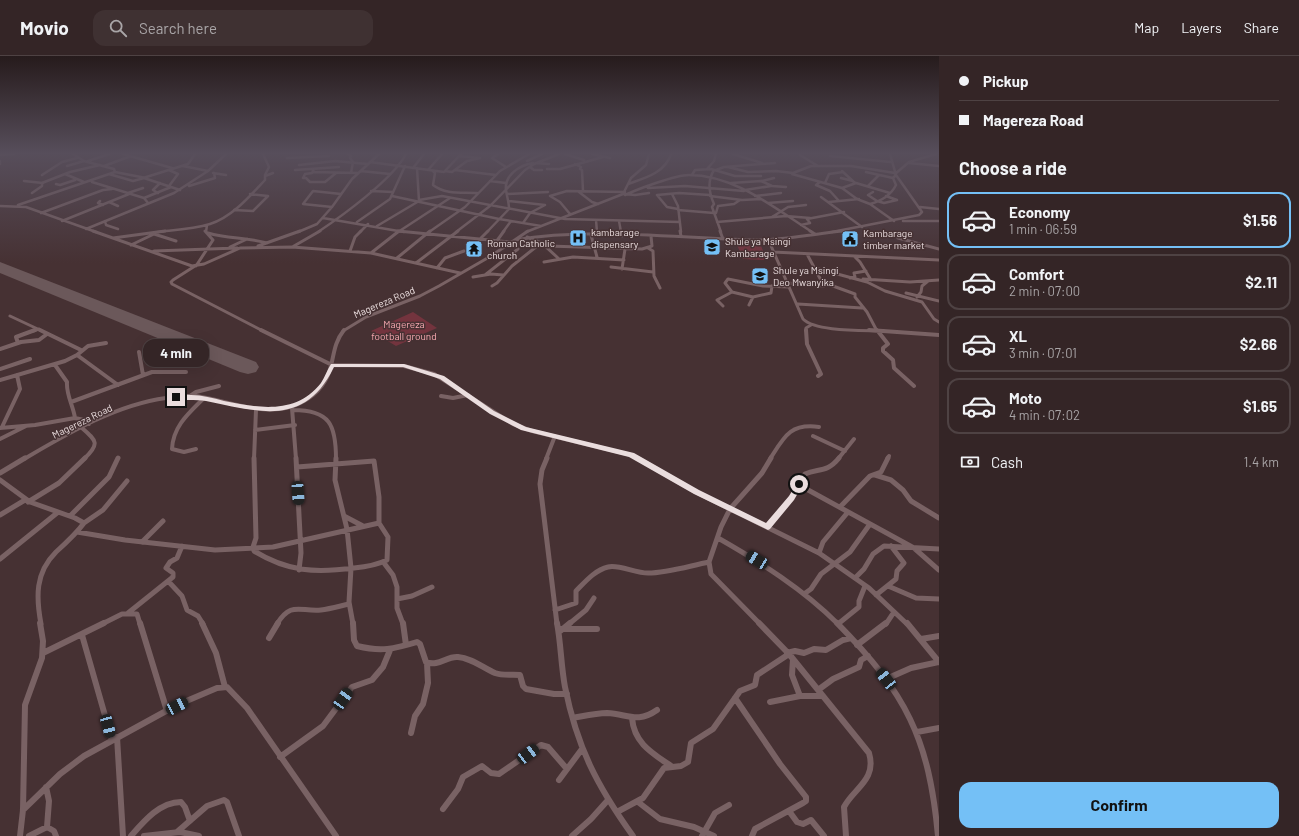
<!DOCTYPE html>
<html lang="en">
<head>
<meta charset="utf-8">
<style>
  body { margin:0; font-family:Barlow,sans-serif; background:#3f3132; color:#f1f3f6; height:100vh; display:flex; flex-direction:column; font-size:15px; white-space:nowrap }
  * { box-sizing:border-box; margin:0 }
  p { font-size:13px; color:#a9a5a7 }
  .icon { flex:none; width:22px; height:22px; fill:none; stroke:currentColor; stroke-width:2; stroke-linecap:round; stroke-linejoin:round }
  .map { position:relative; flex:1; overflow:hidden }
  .drawer { display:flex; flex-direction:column; background:#342526; width:360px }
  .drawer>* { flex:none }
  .hud { display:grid; align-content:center; height:88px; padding:0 20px; background:#342526 }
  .end { position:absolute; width:18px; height:18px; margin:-9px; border:5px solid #eaddde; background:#111; box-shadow:0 0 0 2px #111 }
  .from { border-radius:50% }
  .bubble { position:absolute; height:28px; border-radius:12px; background:#342526; box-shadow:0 4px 16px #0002,0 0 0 1px #4e4243; font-size:13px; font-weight:700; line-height:28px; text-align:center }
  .car { position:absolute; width:12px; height:24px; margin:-12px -6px; border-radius:5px; box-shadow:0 0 3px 1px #0007; background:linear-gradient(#222 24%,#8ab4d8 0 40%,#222 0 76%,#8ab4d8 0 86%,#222 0) }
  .hud b { display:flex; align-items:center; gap:14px; height:38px; font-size:15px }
  .hud b+b { border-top:1px solid #4e4243 }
  .hud i { width:10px; height:10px; background:#f1f3f6 }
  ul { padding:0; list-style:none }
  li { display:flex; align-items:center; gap:12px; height:56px; margin:0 8px 6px; padding:0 12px; border:2px solid #4e4243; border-radius:12px }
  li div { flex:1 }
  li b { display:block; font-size:15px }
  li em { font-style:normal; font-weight:700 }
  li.current { border-color:#74c0f6 }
  li>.icon { width:36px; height:36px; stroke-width:1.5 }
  h2 { padding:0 20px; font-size:18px; line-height:48px }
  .pay { display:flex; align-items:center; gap:10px; height:44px; padding:0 20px; font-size:15px }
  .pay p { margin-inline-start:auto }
  .action { display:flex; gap:8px; margin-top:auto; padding:8px 20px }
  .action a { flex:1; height:46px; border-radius:12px; background:#74c0f6; color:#111; font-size:16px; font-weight:700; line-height:46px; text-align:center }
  header { display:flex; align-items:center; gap:24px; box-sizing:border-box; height:56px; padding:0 20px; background:#342526; border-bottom:1px solid #4e4243 }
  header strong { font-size:19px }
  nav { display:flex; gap:22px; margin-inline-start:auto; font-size:14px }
  .search { width:280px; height:36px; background:#3f3132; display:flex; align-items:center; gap:10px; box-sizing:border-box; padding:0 14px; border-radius:12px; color:#a9a5a7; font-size:15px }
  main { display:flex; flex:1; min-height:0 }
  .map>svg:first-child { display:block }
  .green { fill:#73343e }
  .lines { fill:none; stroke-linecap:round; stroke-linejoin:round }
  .runway { fill:#6b585a; fill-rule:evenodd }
  .minor-far4 { stroke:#796264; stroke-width:2.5 }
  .minor-far3 { stroke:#796264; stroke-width:3 }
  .minor-far2 { stroke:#796264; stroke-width:4 }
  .minor-far1 { stroke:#796264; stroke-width:5 }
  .minor { stroke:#796264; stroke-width:6 }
  .route { fill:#eaddde }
  .labels { text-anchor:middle; stroke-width:3; stroke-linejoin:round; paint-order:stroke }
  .far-poi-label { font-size:10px; fill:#eaddde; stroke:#463133; text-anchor:start }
  .far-street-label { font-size:10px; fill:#eaddde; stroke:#463133 }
  .far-park-label { font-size:10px; fill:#f6a8b0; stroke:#463133 }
</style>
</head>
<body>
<header>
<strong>Movio</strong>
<div class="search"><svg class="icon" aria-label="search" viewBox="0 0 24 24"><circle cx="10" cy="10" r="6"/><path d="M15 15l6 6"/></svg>Search here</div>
<nav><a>Map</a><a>Layers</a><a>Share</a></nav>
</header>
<main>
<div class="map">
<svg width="939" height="780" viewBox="0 0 939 780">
  <rect width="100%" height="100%" fill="#463133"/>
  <path class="green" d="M737 189 761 190 767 204 743 203Z
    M413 256 437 272 396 290 371 275Z"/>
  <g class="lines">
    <path class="runway" d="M0 206 256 306 259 311 256 316 248 318 240 316 0 217Z"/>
    <path class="minor-far4" d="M73 98 84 105 114 113 115 116
      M123 98 172 112
      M348 98 351 100 350 102 353 106 351 117
      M498 98 492 102 506 111
      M565 98 584 104
      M592 98 610 102
      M733 98 762 107
      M0 99 14 98
      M800 99 818 110
      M830 100 891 106
      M287 102 329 100
      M0 105V108
      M88 105 109 98
      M527 105 542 98
      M370 106 444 116 461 98
      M536 107 549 108
      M909 107 939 110
      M575 108 581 111 580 113 582 114 583 135
      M299 109 335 105 368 108
      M67 110 84 105
      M104 110 131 100
      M183 110 208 115
      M530 111 534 114H542
      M728 111 748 116 776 115 793 117 811 110H851L895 117
      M413 112 424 98
      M314 113 312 117 305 118 303 122H306L310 126H325L336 117
      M547 113H560L603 101
      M707 113 714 105 716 98
      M169 114 178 118 169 130
      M295 114 339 111
      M428 114 442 98
      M455 114 496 119
      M714 114C707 125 709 137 714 148L712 151 721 176
      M716 114 724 111 775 107
      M361 115 390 118
      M433 115 435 117 433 129C446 139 462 136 477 137
      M445 115 452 116 467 105 480 102 459 100
      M842 115 855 127
      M313 116 358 117
      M866 116 893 122
      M213 117 226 119
      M65 118 84 126
      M109 118 133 125 144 122
      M792 118 842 132
      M895 118 909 106 936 98
      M42 119 62 106 77 102
      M692 119 695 114 711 113 735 120H761
      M265 120 273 117
      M143 122 188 108 195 98
      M841 122 853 125
      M91 124 92 126 144 142 148 147
      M24 125 43 127
      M490 125 506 127
      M762 125 774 122
      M820 126 816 129 830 135 839 145
      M731 127 761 125 772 130 786 131
      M825 127 829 118 843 116
      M56 128 60 129 75 124
      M628 128C645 122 665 117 671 98
      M189 130 215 122 214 117
      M868 130 879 119
      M648 132 685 130 744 135
      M745 134 771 130
      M371 135 393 136
      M579 136 592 146 598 148
      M873 136 868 139 877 145
      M32 137 42 130V127L70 116 100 109
      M128 137 143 132
      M158 137 153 134 160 127
      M890 137 856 127 842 132 857 143 870 148 894 165
      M507 138 548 136
      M624 138 635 139 649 137
      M672 138 678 150 681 176
      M625 139C638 133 675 119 689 119 735 119 774 152 812 176
      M392 140 499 163 541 170
      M710 140 742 144 761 143
      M755 140 781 137
      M821 141 862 171
      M144 142 171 131
      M419 144 442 140 565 163 680 166
      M100 145 98 147 103 149
      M509 145 545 149 530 157 523 167
      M877 145 884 147 897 144 886 140
      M109 146 118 150
      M829 146 859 143
      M768 147 793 145
      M870 148C881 145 891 139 896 129L893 122 896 119
      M18 149 115 116 141 121 180 134
      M0 150 26 151 96 176
      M332 151 303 148 313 135 341 138
      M920 151 939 153
      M678 153 667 151 657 139 679 137 710 139
      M234 154 253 155 268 140 250 138
      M678 154 714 157
      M41 157 103 134 112 133
      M716 157 718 150 734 148 740 144
      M572 158H570L560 146 550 140 567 135 625 136
      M786 160 810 162
      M772 161 788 151 806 149
      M323 162 404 176
      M596 164 597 176
      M62 165 129 138
      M105 165 106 169 118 173
      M619 165 621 176
      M903 165H939
      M357 166 390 143 405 110
      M717 166 786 160
      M801 169 810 167 807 163 844 156
      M377 170 419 145 417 112
      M86 173 174 137 208 115 226 98
      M158 176C175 174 193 173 210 168 232 161 249 141 265 124V119L269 111 263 98
      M206 176 207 169
      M298 176 317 168 332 151 352 123 379 98
      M318 176C342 160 393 123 406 98
      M360 176 368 168
      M398 176 450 142
      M429 176 465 151 500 115 529 98
      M456 176 490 150 525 114 534 108 559 98
      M487 176 509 153C509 146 507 141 506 134 504 119 520 109 533 107
      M503 176 511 165
      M526 176 623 138 631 122 646 109 649 98
      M832 176 919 159 922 156 896 119 890 98"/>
    <path class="minor-far3" d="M93 175 192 210 204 208 240 192 292 191 371 197 460 217
      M398 175 510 186
      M597 175V179
      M621 175 622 180
      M680 175 681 180
      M720 175 723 183
      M810 175 815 178
      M208 177C228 183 247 181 267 187
      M154 178 176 185
      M591 179 597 201
      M527 181 548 190 642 193 652 190 651 180
      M113 182 165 175
      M898 182 939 193
      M768 183 803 263C816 276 864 274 884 275
      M479 184 488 175
      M515 184C589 171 675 182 751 184 778 185 814 178 842 175
      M496 186 504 175
      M131 189 154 178
      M258 190 300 175
      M294 190 320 175
      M545 190 558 202
      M230 191 247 183
      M648 192 653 195 654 220 660 232
      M154 195 237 192
      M350 195 355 181 361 175
      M773 196 939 204
      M371 197 399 175
      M854 200 860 206 871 224
      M397 202 430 175
      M544 206 573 201 624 204
      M416 207 458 175
      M195 210 173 224 171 226 172 228 263 275
      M196 210 213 184 205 175
      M611 211 653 216
      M437 212 445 202 464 195
      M815 212 867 226 885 235 922 246 934 263 939 266
      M622 213 625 193
      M485 219 518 193
      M473 221 491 218 503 219
      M850 222 855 221 854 217 866 215
      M863 223 910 226 939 224
      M822 226 855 238V241L867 256 877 275
      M787 227 824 230 807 198
      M492 230 497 227 512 210 541 187
      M732 236 753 241 771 237 772 230
      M906 237 939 245
      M917 241 921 236 922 230 928 225
      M798 248 862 252
      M749 249 753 241
      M723 250 717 244 732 236 725 227 728 223 763 230 789 231
      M10 260 42 275
      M33 275 39 273
      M343 275 366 261 420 240 439 230 491 200 528 175
      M806 275V272L811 269"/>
    <path class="minor-far2" d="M40 274 81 294
      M261 274 332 309 404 310 434 318 513 368 532 375 631 399 638 403
      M806 274 807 288 821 318 818 320
      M869 274 939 279
      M877 274 888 288 883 292V295L893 304 894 312 914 330
      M18 287 16 281 35 274
      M0 293 21 286 39 284 47 278
      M139 296 143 319
      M77 299 118 329
      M55 309 67 326C66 339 73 349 75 362
      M0 313 30 303
      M0 324 65 305 77 299 88 290 106 287
      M190 340 196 336 219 330
      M441 340 453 342 468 339
      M71 346 152 316H186
      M292 352 296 403
      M293 354C330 354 336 369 336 403
      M2 371 20 333 17 319
      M0 372 35 369 75 362 84 364 89 368
      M82 372C97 385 100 388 84 403
      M255 374 295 369
      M813 380 845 395
      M0 383 26 370
      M196 393 184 396 172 393C173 370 189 357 204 342
      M24 403C67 378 115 349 166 342 175 341 186 339 196 340 236 346 277 368 313 339 339 317 327 295 344 274
      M254 403 256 354
      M546 403 555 380
      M770 403C784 381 790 367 819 371
      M838 403 854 383
      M887 403 889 400"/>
    <path class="minor-far1" d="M254 402 256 482 253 491 254 495C288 516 316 517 354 512 365 511 377 509 387 504L388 481 379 467
      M296 402 301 497 299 514
      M336 402 335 424 347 473 351 512 349 546 353 568
      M547 402 542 414 540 428 557 568
      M637 402 696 436 819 497 869 532 907 568
      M0 417 25 402
      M875 419 891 424 903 434 911 445 939 462
      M0 424 30 446 75 462 84 467C76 478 66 487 56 496 35 517 36 541 41 568
      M799 429 914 492 939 514
      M28 446 59 427 85 402
      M840 451 870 420 881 416 888 402
      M0 459 25 444
      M70 460 109 421 118 402
      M344 460 363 470
      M84 467 103 454 127 425
      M768 471 795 437 805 418C818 412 827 417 839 402
      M77 476 125 484 215 494 273 491 379 467V441L374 405 297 411
      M718 482C760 506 803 533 838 568
      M142 486 163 465
      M819 497 823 486 848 456
      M0 503 57 457
      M384 507 393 519 397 531V552L403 568
      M855 522 864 513 873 498 884 490 939 493
      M168 525 182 540 187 554 198 560 203 568
      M888 530 916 542 939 543
      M804 538 811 533 821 518 850 496 870 468
      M876 539 896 523 897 515 904 507 891 490
      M397 543 412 540 432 531
      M555 554 576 547V535C585 526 595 514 608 511 618 508 635 517 648 517 667 517 689 510 709 506
      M128 557 173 521V517L166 512 170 506 177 502 182 490
      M102 568 122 558H137L140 568
      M277 568C291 545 300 556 321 554 330 553 340 550 349 548
      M569 568 586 554 594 542
      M760 568 711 518 709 506 721 471 730 453 762 417 771 402
      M838 568 859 551V545L865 530
      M886 568 894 556"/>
    <path class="minor" d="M140 567 167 655
      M202 567 216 597 225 631
      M353 567 354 584 357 590C381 596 394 593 417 586L420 588 426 606C439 611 446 600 458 601 472 602 483 612 495 617 503 620 512 618 520 619L523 630 526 633 554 638H567
      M403 567 406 589
      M557 567C561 588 561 610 565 631 577 691 597 730 633 780
      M759 567 789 598 869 697C877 724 854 732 844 751L846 780
      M837 567C906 637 929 682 938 780
      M907 567 939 606
      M561 573H597
      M559 576 570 567
      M82 579 112 684
      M269 582 278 567
      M921 583 939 580
      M857 589 886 567
      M43 597 104 567
      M787 597 795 595 804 597 814 593 826 594 843 584 851 582
      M793 603 792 619 800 640
      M886 623 911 612 939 606
      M818 634 833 623 859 611 861 604 868 600
      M735 642 780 708 806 741V745L803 747 755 773 752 780
      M770 646 800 640H823
      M573 662C584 660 596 657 607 657 628 658 637 668 657 654
      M632 662C634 687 652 697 671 710
      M917 676 939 672
      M411 677 415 660 423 648 428 627 427 607
      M117 681 123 780
      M280 701 323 670 352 631 372 624 383 611 390 594
      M559 724 582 693
      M46 731 49 745 47 771
      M638 746 660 763 694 771 714 780
      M443 753 458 733 463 721 482 710 491 717 499 718 541 689 548 691 567 713
      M23 754 60 718 84 700 177 649 217 632 227 631 247 652 336 780
      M789 755 797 766 803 768 811 764 824 780
      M617 756 643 742 664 712 681 710 688 706 691 687 713 673 740 635 755 629 757 619 789 598
      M177 776 207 750 224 744 227 746 239 780
      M20 780 23 754 25 649 42 602 43 585 40 567
      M29 780 47 771 54 775 56 780
      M131 780C144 765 160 746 181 746L185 751 190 765
      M144 780 180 776 199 780
      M572 780 591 763 608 744
      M702 780 715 757 729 749"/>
  </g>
  <linearGradient id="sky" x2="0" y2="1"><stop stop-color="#261b1c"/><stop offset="0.47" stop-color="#574e5b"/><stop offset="1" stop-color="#574e5b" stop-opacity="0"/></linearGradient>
  <rect width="939" height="207" fill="url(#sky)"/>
  <path class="route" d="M331 308H404L444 320 494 355 526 371 634 397 699 434 766 467 789 440 797 427H802L803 428 794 444 770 473 768 474 694 438 629 401 521 374 490 358 440 323 403 311H334C305 371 260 356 206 345 197 343 180 346 173 341 177 338 185 339 191 339 202 339 213 342 224 345 258 352 296 359 321 327 325 321 327 314 331 308Z"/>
  <defs>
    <g id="hospital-square" transform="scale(0.9)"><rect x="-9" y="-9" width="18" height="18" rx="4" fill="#74c0f6" stroke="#463133"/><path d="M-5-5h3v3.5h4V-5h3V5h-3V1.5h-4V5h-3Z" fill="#111"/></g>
    <g id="civic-square" transform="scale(0.9)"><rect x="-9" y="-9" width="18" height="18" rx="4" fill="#74c0f6" stroke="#463133"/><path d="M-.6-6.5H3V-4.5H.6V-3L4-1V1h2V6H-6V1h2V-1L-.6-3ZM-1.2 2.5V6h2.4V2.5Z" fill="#111"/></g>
    <g id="school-square" transform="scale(0.9)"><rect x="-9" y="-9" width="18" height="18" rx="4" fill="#74c0f6" stroke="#463133"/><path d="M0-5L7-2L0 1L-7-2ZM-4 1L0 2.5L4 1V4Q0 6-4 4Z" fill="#111"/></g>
    <g id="temple-square" transform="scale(0.9)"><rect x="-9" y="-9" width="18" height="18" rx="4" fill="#74c0f6" stroke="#463133"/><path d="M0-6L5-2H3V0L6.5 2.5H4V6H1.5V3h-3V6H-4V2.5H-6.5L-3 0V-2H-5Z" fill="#111"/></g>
  </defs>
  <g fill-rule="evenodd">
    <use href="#hospital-square" x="578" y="182"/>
    <use href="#civic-square" x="850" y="183"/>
    <use href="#school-square" x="712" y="191"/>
    <use href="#temple-square" x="474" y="193"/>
    <use href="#school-square" x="760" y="220"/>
  </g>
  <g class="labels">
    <g class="far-poi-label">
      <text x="591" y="180">kambarage<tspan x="591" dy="12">dispensary</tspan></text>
      <text x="863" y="181">Kambarage<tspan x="863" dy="12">timber market</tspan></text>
      <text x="725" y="189">Shule ya Msingi<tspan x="725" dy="12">Kambarage</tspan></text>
      <text x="487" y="191">Roman Catholic<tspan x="487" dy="12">church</tspan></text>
      <text x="773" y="218">Shule ya Msingi<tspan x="773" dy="12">Deo Mwanyika</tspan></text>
    </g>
    <g class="far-street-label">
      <text transform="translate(384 246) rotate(-23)" y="4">Magereza Road</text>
      <text transform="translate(82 365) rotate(-26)" y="4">Magereza Road</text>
    </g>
    <g class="far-park-label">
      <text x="404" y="272">Magereza<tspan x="404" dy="12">football ground</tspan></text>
    </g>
  </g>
</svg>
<i class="end from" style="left:799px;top:428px"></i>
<i class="end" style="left:176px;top:341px"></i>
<div class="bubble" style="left:143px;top:283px;width:66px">4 min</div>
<i class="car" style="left:298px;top:437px;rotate:176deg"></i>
<i class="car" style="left:757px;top:504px;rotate:301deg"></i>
<i class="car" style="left:886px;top:623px;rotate:322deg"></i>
<i class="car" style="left:343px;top:643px;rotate:35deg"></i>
<i class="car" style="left:177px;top:650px;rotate:63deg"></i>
<i class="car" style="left:108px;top:670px;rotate:165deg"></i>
<i class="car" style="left:528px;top:698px;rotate:53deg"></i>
</div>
<section class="drawer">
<div class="hud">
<b><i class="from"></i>Pickup</b>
<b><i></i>Magereza Road</b>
</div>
<h2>Choose a ride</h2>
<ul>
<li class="current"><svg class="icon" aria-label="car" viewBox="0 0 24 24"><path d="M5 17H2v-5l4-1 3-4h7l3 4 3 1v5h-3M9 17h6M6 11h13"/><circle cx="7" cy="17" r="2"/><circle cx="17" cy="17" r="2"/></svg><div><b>Economy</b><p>1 min · 06:59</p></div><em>$1.56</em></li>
<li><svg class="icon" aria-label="car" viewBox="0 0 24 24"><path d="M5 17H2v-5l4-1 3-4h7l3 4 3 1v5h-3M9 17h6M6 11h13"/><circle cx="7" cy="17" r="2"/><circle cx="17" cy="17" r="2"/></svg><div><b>Comfort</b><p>2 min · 07:00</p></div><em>$2.11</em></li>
<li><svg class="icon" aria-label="car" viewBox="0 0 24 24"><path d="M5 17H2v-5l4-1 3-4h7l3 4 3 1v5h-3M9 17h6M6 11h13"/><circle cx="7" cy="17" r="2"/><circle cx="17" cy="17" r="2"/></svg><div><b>XL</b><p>3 min · 07:01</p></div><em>$2.66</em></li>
<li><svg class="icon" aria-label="car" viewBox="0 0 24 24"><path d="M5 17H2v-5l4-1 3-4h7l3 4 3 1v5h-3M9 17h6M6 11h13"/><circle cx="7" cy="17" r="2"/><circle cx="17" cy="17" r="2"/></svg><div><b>Moto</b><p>4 min · 07:02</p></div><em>$1.65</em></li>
</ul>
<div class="pay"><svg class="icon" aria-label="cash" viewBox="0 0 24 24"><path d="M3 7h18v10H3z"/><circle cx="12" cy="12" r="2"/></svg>Cash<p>1.4 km</p></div>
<div class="action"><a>Confirm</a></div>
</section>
</main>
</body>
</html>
